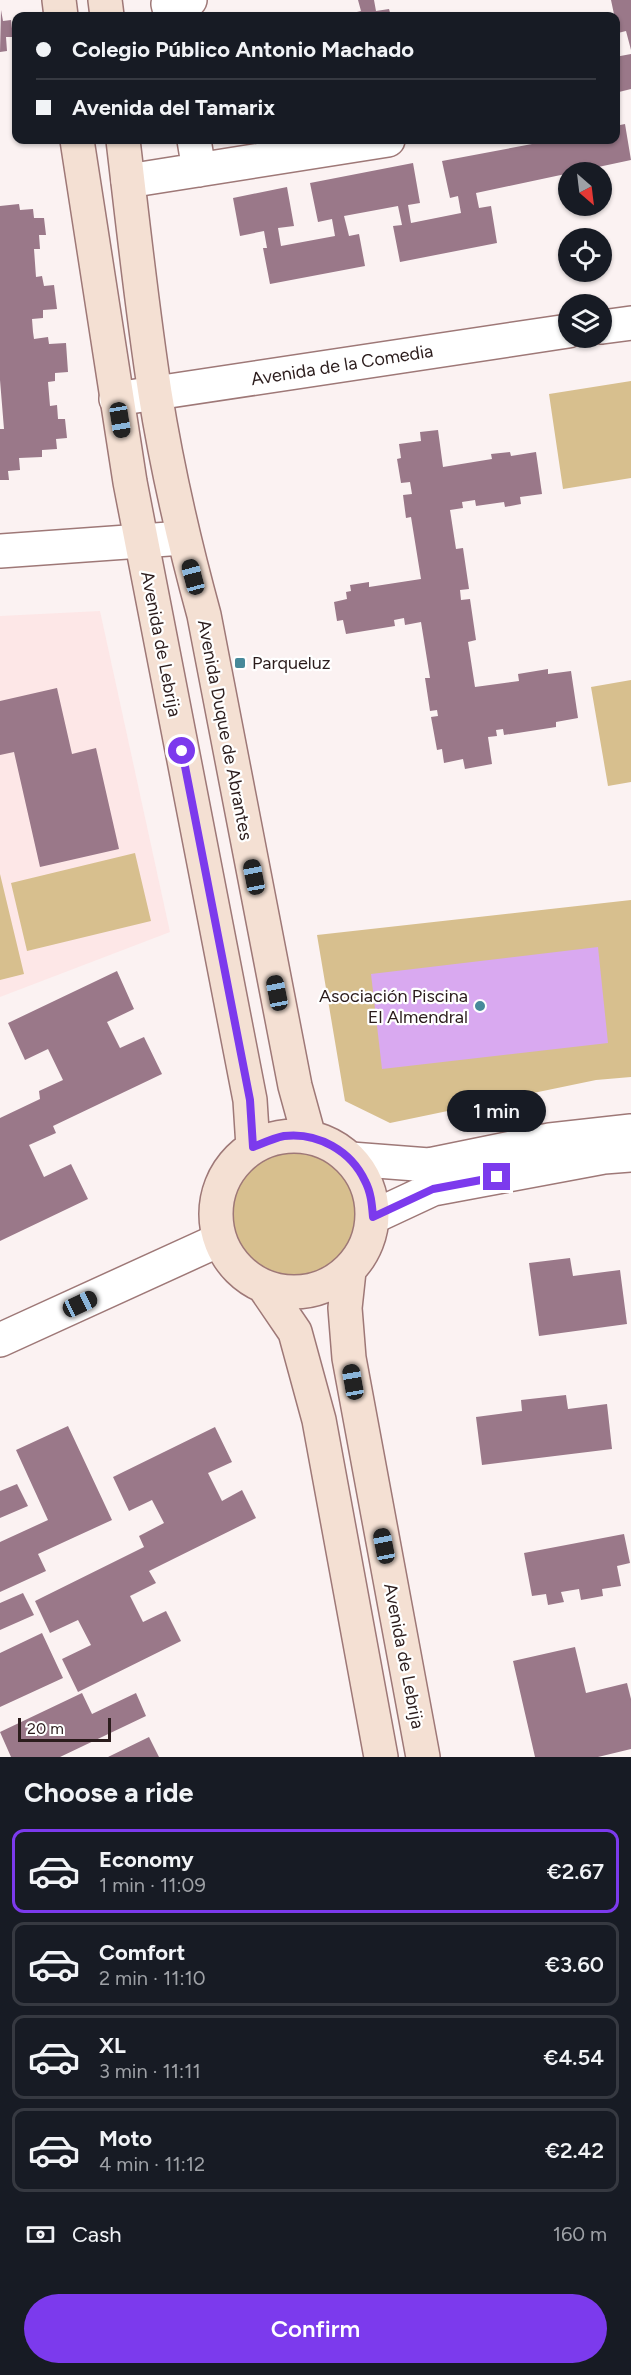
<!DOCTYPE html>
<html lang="en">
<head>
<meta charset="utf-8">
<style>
  body { margin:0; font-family:Figtree,sans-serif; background:#242831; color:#f1f3f6; height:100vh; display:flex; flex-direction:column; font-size:22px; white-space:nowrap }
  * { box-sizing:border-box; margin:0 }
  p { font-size:20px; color:#9ea1a6 }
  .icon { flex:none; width:33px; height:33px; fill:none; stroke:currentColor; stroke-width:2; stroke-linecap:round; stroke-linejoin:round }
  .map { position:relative; height:1757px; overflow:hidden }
  .panel { display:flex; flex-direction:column; background:#171b24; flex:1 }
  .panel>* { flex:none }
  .top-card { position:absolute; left:12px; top:12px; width:608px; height:132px; border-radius:12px; box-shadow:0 2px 4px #0004; display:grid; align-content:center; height:132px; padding:0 24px; background:#171b24 }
  .needle { width:39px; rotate:152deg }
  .tools { position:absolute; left:558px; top:162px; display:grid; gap:12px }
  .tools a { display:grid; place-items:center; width:54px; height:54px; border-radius:50%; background:#171b24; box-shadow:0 2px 4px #0004; font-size:30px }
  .scale { position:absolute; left:18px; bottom:15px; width:93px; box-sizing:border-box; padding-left:6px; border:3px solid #2b1c1c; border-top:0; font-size:16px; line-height:21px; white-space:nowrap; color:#2b1c1c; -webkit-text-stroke:4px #fff; paint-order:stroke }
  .end { position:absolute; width:27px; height:27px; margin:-14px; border:8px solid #7c3aed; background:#fff; box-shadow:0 0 0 3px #fff }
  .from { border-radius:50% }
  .bubble { position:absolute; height:42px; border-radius:21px; background:#171b24; box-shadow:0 2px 4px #0004; font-size:20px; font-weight:600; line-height:42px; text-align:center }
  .car { position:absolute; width:18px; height:36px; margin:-18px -9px; border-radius:8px; box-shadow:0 0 4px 2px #0007; background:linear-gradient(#222 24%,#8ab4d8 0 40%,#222 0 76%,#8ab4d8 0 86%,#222 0) }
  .top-card b { display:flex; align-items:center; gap:21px; height:57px; font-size:22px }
  .top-card b+b { border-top:2px solid #363941 }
  .top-card i { width:15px; height:15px; background:#f1f3f6 }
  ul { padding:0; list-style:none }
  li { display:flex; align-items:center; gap:18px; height:84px; margin:0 12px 9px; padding:0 12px; border:3px solid #363941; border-radius:12px }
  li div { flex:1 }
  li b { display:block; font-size:22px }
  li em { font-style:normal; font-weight:600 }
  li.current { border-color:#7c3aed }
  li>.icon { width:54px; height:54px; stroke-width:1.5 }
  h2 { padding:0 24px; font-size:27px; line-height:72px }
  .pay { display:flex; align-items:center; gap:15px; height:66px; padding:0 24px; font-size:22px }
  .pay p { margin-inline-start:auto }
  .action { display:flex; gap:12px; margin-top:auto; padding:12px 24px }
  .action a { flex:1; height:69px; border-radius:36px; background:#7c3aed; color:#fff; font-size:24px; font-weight:600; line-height:69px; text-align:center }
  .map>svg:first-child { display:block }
  .built { fill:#fde7e7 }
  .green { fill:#d7bf8e }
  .water { fill:#d9a9f0 }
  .building { fill:#9a7889 }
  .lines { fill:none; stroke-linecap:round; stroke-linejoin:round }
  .minor-casing { stroke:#9e7877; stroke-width:36 }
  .tertiary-casing { stroke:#9e7877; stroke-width:36 }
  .secondary-casing { stroke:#9e7877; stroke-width:36 }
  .minor { stroke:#fff; stroke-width:33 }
  .tertiary { stroke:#fff; stroke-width:33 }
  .secondary { stroke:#f4e0d3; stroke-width:33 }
  .route { stroke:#7c3aed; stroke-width:8 }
  .poi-dot { fill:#47899a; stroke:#fff; stroke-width:2 }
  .labels { text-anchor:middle; stroke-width:4.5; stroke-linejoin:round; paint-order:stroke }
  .street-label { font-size:18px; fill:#2b1c1c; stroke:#fff }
  .poi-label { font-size:18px; fill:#2b1c1c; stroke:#fff; text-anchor:start }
</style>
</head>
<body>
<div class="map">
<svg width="631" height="1757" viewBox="0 0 631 1757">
  <rect width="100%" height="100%" fill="#fbf2f2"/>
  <path class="built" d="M100 611 170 932 0 997V616Z"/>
  <path class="green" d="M631 381V478L563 489 549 394Z
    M631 680V782L608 786 591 687Z
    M135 853 151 921 27 951 11 883Z
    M0 874 24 974 0 980Z
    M631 900V1077L596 1080 390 1123 345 1101 317 935Z
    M227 1214a66 66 0 1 1 132 0a66 66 0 1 1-132 0Z"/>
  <path class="water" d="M598 947 608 1043 382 1069 371 974Z"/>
  <path class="building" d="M358 0H374L376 11 389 9 391 16H340L361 11Z
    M611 0H631V50L626 31 618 33Z
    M1 10 3 21 11 20 13 37H6L7 51 0 52Z
    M631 54V89L615 93V57Z
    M625 124 631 160 476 193 479 208 491 206 497 243 400 262 393 226 402 225 398 206 344 216 349 236 359 234 365 266 270 284 263 248H267L264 231 240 236 233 198 287 187 294 226 278 228 281 246 335 236 332 219 318 222 310 183 413 163 420 203 408 205 411 223 461 213 458 196 450 198 442 161 532 144 547 141 546 140H615V126Z
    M19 204 20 210 33 209 34 218H44L46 235H39L40 249H34L36 277 42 276 44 286 54 285 57 309 43 310V318L32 319 33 332 34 339 48 337 49 344 66 343 68 372 55 373V381L48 382 50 406 57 405 58 419H65L67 438 56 439 57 449 42 450V457L19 458 20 470 8 471 9 480H0V429H4L0 380V206Z
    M438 430 443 467 492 459 491 454 510 452 511 456 536 452 542 494 520 497 521 504 505 507 504 502 476 506 475 500 462 502 463 508 450 510 456 549 463 548 469 589 460 590 461 600 470 599 476 640 468 642 475 687 519 681 518 674 548 669V674L571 671 578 718 556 722V727L504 735 503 729 496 730 497 736 488 737 492 764 465 769 463 759 444 763 442 749 437 750 431 717 438 716 437 710 430 711 425 678H430L421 622 405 625 404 618 394 620 395 626 346 634 343 620 337 621 334 602 347 599 346 592 351 591 350 585 369 582V587L421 579 411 517 406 518 403 495 412 494 410 482 401 483 397 459 401 458 399 444 421 441 420 432Z
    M57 688 72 754 96 748 119 849 40 867 14 752 0 755V701Z
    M117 971 134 1009 107 1022 120 1048 144 1037 162 1074 53 1126 56 1133 29 1145 44 1177 71 1164 88 1199 0 1241V1118L40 1099 39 1091 63 1080 48 1049 25 1060 8 1023Z
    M570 1258 573 1276 620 1270 627 1324 539 1336 529 1263Z
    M566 1395 568 1409 607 1404 612 1449 482 1465 476 1417 522 1411 521 1400Z
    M68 1426 112 1520 38 1554 46 1571 0 1592V1542L48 1520 16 1450Z
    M215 1427 232 1462 208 1473 222 1501 242 1490 256 1518 149 1571 156 1583 130 1596 143 1622 166 1611 181 1641 78 1692 62 1659 91 1645 78 1620 50 1633 35 1601 144 1547 139 1536 164 1523 152 1500 129 1511 113 1477Z
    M17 1484 28 1506 0 1518V1491Z
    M624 1534 630 1563 617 1566 621 1586 602 1589 603 1596 581 1600 579 1589 561 1592 564 1602 548 1605 546 1594 532 1596 524 1553Z
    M23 1593 34 1615 0 1630V1603Z
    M42 1633 63 1678 0 1707V1653Z
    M575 1647 586 1693 627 1683 631 1699V1749L598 1757H535L513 1661Z
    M82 1693 92 1714 136 1693 146 1716 60 1757H11L0 1732Z
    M149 1737 159 1757H108Z"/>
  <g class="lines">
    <g class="minor-casing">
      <path id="minor" d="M171 16 168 4 190 0
        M194 140 199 170
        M128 181 388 140
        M602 327 631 323
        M116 399 568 331
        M0 551 183 538"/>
    </g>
    <g class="tertiary-casing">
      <path id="tertiary" d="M351 1159 429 1165 550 1140 631 1131
        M373 1217 433 1189 604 1157 631 1155
        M0 1340 219 1240"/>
    </g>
    <g class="secondary-casing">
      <path id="secondary" d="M59 0 61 16
        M105 0 107 16
        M77 140 130 482 250 1100 253 1147
        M123 140C133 224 142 309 155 393 167 468 184 542 204 615L295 1086 309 1137
        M216 1214a78 78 0 1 1 156 0a78 78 0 1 1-156 0Z
        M349 1271 345 1308 349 1358 423 1757
        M265 1288 295 1332 319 1420 381 1757"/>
    </g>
    <use href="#minor" class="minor"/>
    <use href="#tertiary" class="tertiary"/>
    <use href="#secondary" class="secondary"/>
  </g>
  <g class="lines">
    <path class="route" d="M182 751 250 1100 253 1147C263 1143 274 1138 284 1136 318 1132 351 1151 365 1181 371 1192 372 1205 373 1217L433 1189 497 1177"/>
  </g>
  <g class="poi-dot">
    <rect x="234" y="657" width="12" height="12" rx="3"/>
    <circle cx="480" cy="1006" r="6"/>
  </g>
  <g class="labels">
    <g class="street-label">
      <text transform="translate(342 365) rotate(-9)" y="6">Avenida de la Comedia</text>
      <text transform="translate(161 644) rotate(79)" y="6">Avenida de Lebrija</text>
      <text transform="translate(225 730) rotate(79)" y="6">Avenida Duque de Abrantes</text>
      <text transform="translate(404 1656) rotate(79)" y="6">Avenida de Lebrija</text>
    </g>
    <g class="poi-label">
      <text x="252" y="669">Parqueluz</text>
      <text x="468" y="1002" text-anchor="end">Asociación Piscina<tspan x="468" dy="21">El Almendral</tspan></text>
    </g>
  </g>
</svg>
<div class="tools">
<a><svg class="needle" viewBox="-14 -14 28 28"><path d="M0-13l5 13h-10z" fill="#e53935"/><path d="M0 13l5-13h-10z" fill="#9ea1a6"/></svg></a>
<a><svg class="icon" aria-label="locate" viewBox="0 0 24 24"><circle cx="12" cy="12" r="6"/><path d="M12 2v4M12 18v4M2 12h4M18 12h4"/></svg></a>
<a><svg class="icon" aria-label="layers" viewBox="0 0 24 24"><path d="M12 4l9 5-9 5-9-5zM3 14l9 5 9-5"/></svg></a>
</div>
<div class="scale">20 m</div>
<i class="end from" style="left:182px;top:751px"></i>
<i class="end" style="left:497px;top:1177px"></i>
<div class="bubble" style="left:447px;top:1090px;width:99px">1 min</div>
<i class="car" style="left:120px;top:420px;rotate:171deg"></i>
<i class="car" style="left:193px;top:577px;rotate:345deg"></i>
<i class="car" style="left:254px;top:877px;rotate:349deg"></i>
<i class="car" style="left:277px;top:993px;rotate:349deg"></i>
<i class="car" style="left:80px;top:1304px;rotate:65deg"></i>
<i class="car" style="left:353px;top:1382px;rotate:350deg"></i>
<i class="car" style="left:384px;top:1546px;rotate:349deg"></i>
<div class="top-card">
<b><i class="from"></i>Colegio Público Antonio Machado</b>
<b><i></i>Avenida del Tamarix</b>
</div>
</div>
<section class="panel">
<h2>Choose a ride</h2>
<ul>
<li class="current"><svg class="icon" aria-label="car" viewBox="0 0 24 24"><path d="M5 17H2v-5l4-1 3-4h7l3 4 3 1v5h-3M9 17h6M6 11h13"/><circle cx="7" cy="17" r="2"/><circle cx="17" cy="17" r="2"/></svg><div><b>Economy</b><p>1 min · 11:09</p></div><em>€2.67</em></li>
<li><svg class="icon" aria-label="car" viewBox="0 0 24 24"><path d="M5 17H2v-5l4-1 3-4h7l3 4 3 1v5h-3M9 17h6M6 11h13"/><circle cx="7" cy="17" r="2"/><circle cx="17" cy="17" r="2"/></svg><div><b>Comfort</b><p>2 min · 11:10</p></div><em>€3.60</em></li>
<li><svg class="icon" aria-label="car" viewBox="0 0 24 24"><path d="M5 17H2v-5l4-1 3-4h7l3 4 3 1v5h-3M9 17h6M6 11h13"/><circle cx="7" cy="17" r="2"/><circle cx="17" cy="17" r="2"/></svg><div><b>XL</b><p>3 min · 11:11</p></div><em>€4.54</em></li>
<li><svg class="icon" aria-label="car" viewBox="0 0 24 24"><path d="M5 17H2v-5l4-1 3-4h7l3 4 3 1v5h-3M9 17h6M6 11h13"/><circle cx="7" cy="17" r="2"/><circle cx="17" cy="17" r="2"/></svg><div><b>Moto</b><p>4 min · 11:12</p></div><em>€2.42</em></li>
</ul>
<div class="pay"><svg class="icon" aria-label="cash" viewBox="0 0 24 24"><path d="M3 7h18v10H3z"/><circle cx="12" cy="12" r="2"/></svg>Cash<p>160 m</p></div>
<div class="action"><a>Confirm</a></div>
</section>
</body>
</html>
